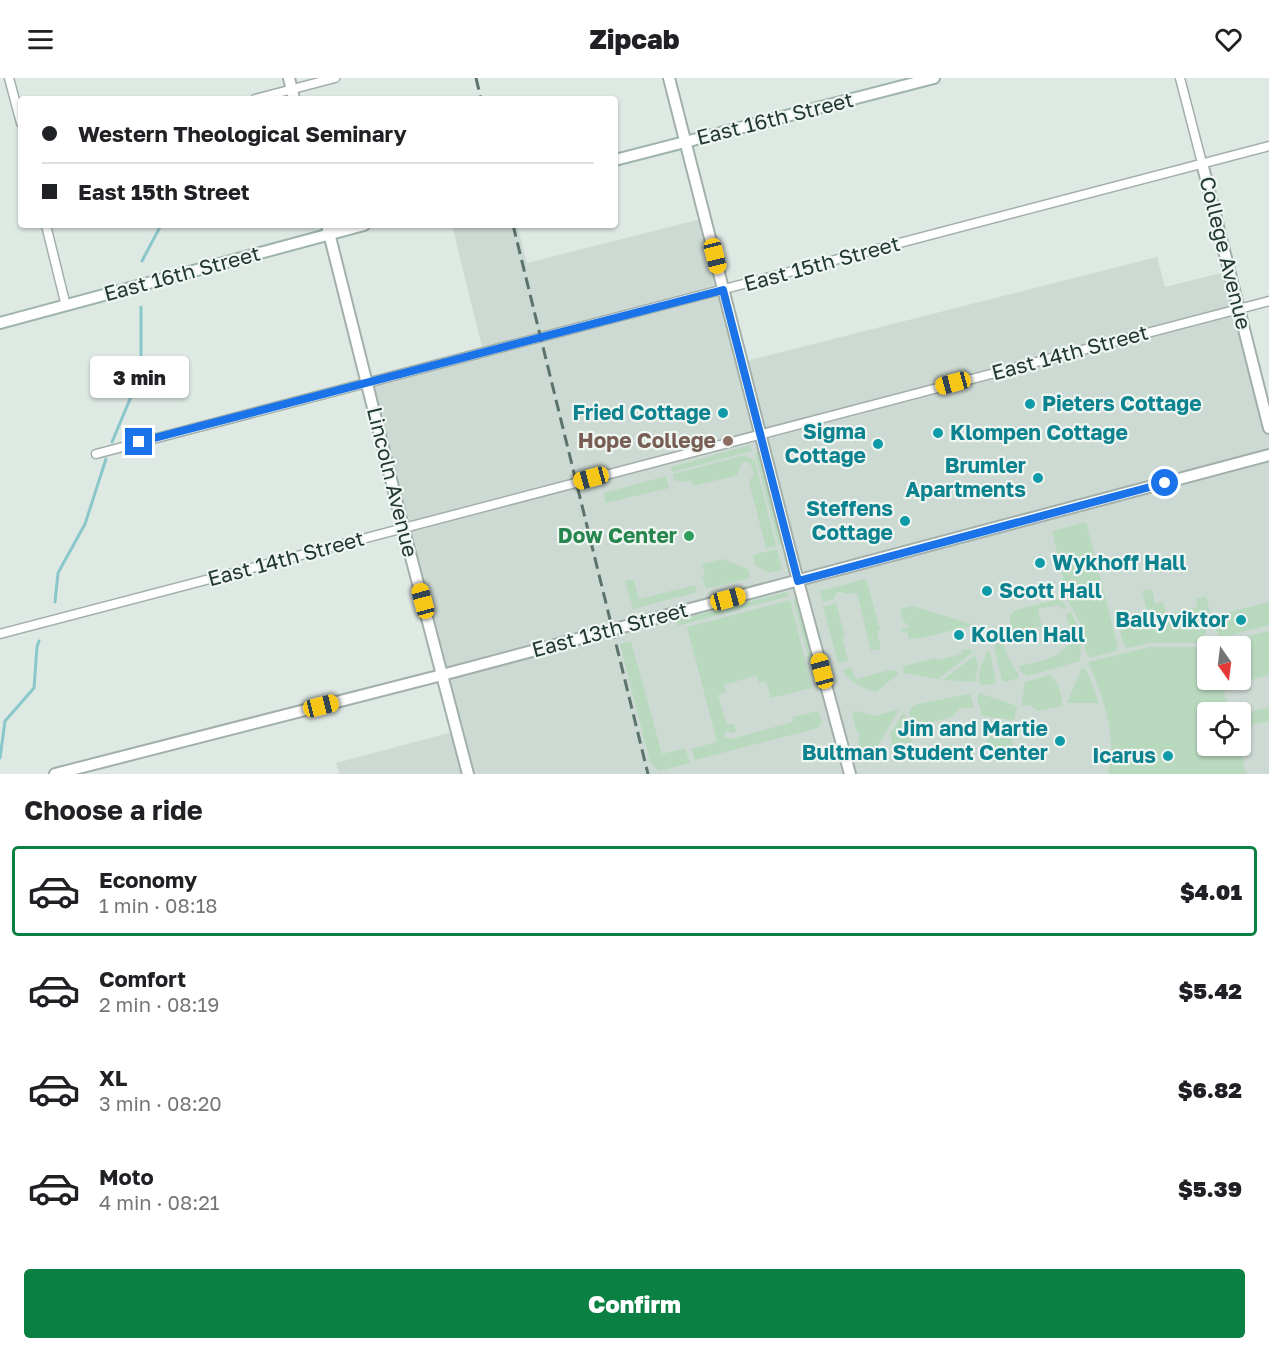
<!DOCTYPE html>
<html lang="en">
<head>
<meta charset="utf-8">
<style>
  body { margin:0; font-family:"Golos Text",sans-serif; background:#f2f2f2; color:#202124; height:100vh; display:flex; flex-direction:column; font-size:22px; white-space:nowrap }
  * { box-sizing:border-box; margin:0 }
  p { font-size:20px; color:#757577 }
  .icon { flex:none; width:33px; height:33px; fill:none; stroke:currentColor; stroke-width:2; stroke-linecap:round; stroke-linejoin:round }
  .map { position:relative; height:696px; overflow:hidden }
  .drawer { display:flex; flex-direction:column; background:#fff; flex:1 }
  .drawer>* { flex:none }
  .hud { position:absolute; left:18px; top:18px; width:600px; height:132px; border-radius:6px; box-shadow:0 2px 4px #0004; display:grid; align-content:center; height:132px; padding:0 24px; background:#fff }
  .needle { width:39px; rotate:166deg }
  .tools { position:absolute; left:1197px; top:558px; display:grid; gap:12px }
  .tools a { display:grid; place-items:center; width:54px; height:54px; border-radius:6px; background:#fff; box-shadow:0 2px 4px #0004; font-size:30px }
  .end { position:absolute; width:27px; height:27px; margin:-14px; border:8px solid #1a73e8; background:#fff; box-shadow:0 0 0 3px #fff }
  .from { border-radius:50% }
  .bubble { position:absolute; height:42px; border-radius:6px; background:#fff; box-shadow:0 2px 4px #0004; font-size:20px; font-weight:800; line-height:42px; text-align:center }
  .car { position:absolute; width:18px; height:36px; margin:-18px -9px; border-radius:8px; box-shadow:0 0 4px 2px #0007; background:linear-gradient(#f5c518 24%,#345 0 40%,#f5c518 0 76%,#345 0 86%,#f5c518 0) }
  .hud b { display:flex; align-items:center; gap:21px; height:57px; font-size:22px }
  .hud b+b { border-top:2px solid #e0e0e0 }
  .hud i { width:15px; height:15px; background:#202124 }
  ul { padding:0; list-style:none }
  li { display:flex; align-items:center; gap:18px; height:90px; margin:0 12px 9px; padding:0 12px; border:3px solid transparent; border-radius:6px }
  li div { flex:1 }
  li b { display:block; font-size:22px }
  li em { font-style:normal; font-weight:800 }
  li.active { border-color:#0b8043 }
  li>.icon { width:54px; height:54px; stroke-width:1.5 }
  h2 { padding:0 24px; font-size:27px; line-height:72px }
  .button { display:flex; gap:12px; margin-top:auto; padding:12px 24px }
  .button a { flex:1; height:69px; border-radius:6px; background:#0b8043; color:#fff; font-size:24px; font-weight:800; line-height:69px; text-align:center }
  header { display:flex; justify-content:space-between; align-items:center; height:78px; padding:0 24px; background:#fff; font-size:27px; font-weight:800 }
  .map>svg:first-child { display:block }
  .built { fill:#cdd9d3; fill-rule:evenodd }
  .green { fill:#b9d9bf }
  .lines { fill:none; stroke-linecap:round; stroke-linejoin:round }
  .stream { stroke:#8ac7cb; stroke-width:3 }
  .minor-casing { stroke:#a2b0aa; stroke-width:11 }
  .tertiary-casing { stroke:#a2b0aa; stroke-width:14 }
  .secondary-casing { stroke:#9fb4ab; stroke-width:14 }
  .minor { stroke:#fff; stroke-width:8 }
  .tertiary { stroke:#fff; stroke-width:10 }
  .secondary { stroke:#fff; stroke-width:10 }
  .rail { stroke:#5b746b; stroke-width:3; stroke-dasharray:12 6; stroke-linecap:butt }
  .route { stroke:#1a73e8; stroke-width:8 }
  .culture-dot { fill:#0f9aa8; stroke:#eff6f2; stroke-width:2 }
  .education-dot { fill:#8d6e63; stroke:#eff6f2; stroke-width:2 }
  .leisure-dot { fill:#2e9e5b; stroke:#eff6f2; stroke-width:2 }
  .labels { text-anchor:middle; stroke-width:4.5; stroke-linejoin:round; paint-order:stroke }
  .street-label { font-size:21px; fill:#213830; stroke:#eff6f2 }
  .culture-label { font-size:21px; font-weight:bold; fill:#0d838f; stroke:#eff6f2; text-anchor:end }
  .education-label { font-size:21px; font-weight:bold; fill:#785e54; stroke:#eff6f2; text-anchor:end }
  .leisure-label { font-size:21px; font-weight:bold; fill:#27864d; stroke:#eff6f2; text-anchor:end }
</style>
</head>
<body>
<header><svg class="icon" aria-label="menu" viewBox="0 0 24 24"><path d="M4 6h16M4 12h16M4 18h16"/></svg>Zipcab<svg class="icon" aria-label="heart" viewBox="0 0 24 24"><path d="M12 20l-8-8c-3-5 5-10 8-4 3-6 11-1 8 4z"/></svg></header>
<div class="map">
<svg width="1269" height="696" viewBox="0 0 1269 696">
  <rect width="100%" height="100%" fill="#dfe9e4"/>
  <path class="built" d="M705 140 742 284 1157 179 1165 209 1229 193 1269 350V696H339L336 685 460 652 372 301 483 273 452 147H517L527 185ZM1208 568H1240V602H1208ZM1208 634H1240V668H1208Z"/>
  <path class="green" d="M750 367 752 373 672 394 671 389Z
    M761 374 784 465 779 467 755 375Z
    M745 377 755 383 776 468 766 470 749 404 754 395 750 385 744 384 741 386 738 396 735 398 693 408 691 402 683 404 674 402 673 396Z
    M666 398 669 410 605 425 604 415Z
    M1086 444 1118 569 1116 573 1090 580 1085 572 1080 545 1068 522 1052 453Z
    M777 471 782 492 769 495 755 487 753 477Z
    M723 481 748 491 750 500 706 511 702 498 705 496 702 486Z
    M866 501 880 551 877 553 881 571 871 573 857 515 844 516 842 514H837L834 521 823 524 820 513Z
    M634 502 639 521 695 507 697 514 633 531 625 503Z
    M1152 511 1155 525 1163 524 1167 537 1197 529 1196 521 1206 518 1212 541 1201 565H1150L1128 570 1124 568 1118 544 1148 537 1142 513Z
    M787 514 789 518 677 548V542Z
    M798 520 821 609 817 611 793 521Z
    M1059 521 1063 523 1066 529 1064 532 1058 527 1039 531 1038 535 1042 547 1041 550 1037 548 1030 554 1010 555V538L1015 532Z
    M790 522 812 610 771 620 766 603 759 605 757 597 724 607 726 614 718 617 727 647 734 646 736 654 732 655 726 653 724 659 731 661 793 644V639L818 633 822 644 818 650 695 682 691 671 717 664 687 549Z
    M1269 524V547L1220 560 1214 547 1222 536Z
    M836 525 845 559 842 560 848 582 838 585 823 529Z
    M913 528 975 547 921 560 909 561 907 553 902 554 901 551 908 549 907 545H904L900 531Z
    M1070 533C1080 547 1082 566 1080 583L1028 598 1021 594 1019 588C1038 583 1073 580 1070 553 1070 548 1067 543 1066 538Z
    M1269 553V597L1235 606 1234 603 1229 604V602H1240V568H1220L1223 564Z
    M631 563 662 676 685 670 690 685 659 693 650 684 620 566Z
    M999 564 1004 567 1008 579 1019 598 1018 600 1005 604 1002 602 994 568Z
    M1217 564 1219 568H1208V602H1227V613L1224 614 1229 634H1208V668H1239L1246 696H1108C1118 658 1103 619 1088 584L1150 569H1203Z
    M970 571 973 574 938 601 903 595V588L936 580 938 582 962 576 961 573Z
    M987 574H990L996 605 981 608C976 597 982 585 987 574Z
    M975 577 978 588 975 604 943 602Z
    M851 589 856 601 889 592 890 593 896 592 898 596 876 614C863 610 849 605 842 592Z
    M1082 589 1087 593 1099 625H1067Z
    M1050 597C1060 603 1061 617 1063 628L1038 633 1029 627 1021 628 1025 604Z
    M979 615 1017 628 1014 642 982 638 977 620Z
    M968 616H970L974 629 959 631 953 638 926 647 922 650H913L909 635 912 629 918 626Z
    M1269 629V643L1242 649 1241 636Z
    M899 631 868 686 865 685 858 662 860 656 856 653 852 634 856 633 875 638Z
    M904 634 912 664 893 669 890 656Z
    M983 644 1013 647 1012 679 993 684Z"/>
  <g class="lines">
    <path class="stream" d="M142 183 161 147
      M112 364 141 295V229
      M55 524 58 495 85 446 106 381
      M0 680 5 643 34 610 37 569 39 563"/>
    <g class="minor-casing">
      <path id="minor" d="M9 0 21 45
        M1180 0 1202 85
        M255 21 335 0
        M46 147 66 228
        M96 376 1269 68
        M0 556 1269 223"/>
    </g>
    <g class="tertiary-casing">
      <path id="tertiary" d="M289 0 294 21
        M669 0 798 503 850 696
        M1202 85 1269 350
        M327 147 400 437 468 696
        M55 696 442 597 1269 377"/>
    </g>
    <g class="secondary-casing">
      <path id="secondary" d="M615 82 934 0
        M0 245 364 147"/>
    </g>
    <use href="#minor" class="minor"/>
    <use href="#tertiary" class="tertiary"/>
    <use href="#secondary" class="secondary"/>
    <path class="rail" d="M476 0 481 21
      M513 147 648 696"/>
  </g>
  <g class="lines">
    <path class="route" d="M139 364 723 212 798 503 1165 405"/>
  </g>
  <g class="culture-dot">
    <circle cx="1030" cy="326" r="6"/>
    <circle cx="723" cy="335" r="6"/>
    <circle cx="938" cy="355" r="6"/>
    <circle cx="878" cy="366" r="6"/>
    <circle cx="1038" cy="400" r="6"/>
    <circle cx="905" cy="443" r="6"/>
    <circle cx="1040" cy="485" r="6"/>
    <circle cx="987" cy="513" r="6"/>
    <circle cx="1241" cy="542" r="6"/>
    <circle cx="959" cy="557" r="6"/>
    <circle cx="1060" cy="663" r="6"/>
    <circle cx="1168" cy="678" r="6"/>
  </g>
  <circle class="education-dot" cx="728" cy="363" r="6"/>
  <circle class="leisure-dot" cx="689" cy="458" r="6"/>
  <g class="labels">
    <g class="street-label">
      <text transform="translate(775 41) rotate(-14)" y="7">East 16th Street</text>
      <text transform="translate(1225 175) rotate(76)" y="7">College Avenue</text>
      <text transform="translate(822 186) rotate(-15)" y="7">East 15th Street</text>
      <text transform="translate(182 196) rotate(-15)" y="7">East 16th Street</text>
      <text transform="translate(1070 275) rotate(-15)" y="7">East 14th Street</text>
      <text transform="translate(392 404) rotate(76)" y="7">Lincoln Avenue</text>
      <text transform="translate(286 481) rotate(-15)" y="7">East 14th Street</text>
      <text transform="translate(610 552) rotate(-15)" y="7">East 13th Street</text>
    </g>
    <g class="culture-label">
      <text x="1042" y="333" text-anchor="start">Pieters Cottage</text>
      <text x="711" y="342">Fried Cottage</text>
      <text x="866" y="361">Sigma<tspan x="866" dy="24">Cottage</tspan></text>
      <text x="950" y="362" text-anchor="start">Klompen Cottage</text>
      <text x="1026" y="395">Brumler<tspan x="1026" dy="24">Apartments</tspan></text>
      <text x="893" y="438">Steffens<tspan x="893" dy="24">Cottage</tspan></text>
      <text x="1052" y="492" text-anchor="start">Wykhoff Hall</text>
      <text x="999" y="520" text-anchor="start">Scott Hall</text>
      <text x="1229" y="549">Ballyviktor</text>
      <text x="971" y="564" text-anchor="start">Kollen Hall</text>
      <text x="1048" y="658">Jim and Martie<tspan x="1048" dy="24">Bultman Student Center</tspan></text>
      <text x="1156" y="685">Icarus</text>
    </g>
    <g class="education-label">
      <text x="716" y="370">Hope College</text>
    </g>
    <g class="leisure-label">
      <text x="677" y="465">Dow Center</text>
    </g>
  </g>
</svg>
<div class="tools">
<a><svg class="needle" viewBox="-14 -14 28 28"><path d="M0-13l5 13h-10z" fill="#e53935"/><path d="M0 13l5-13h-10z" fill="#757577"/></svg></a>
<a><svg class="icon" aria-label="locate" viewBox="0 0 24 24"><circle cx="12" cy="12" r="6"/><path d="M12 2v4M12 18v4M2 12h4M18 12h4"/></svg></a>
</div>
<i class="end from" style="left:1165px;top:405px"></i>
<i class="end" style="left:139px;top:364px"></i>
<div class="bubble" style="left:90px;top:278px;width:99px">3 min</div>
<i class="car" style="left:715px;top:178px;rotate:166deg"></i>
<i class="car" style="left:953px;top:305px;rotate:255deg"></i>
<i class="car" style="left:591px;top:400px;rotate:255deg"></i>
<i class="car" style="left:728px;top:521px;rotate:75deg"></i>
<i class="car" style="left:423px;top:523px;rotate:345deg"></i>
<i class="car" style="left:822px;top:593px;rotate:345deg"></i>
<i class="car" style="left:321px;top:628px;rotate:76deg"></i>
<div class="hud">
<b><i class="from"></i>Western Theological Seminary</b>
<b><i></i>East 15th Street</b>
</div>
</div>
<section class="drawer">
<h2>Choose a ride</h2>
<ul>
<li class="active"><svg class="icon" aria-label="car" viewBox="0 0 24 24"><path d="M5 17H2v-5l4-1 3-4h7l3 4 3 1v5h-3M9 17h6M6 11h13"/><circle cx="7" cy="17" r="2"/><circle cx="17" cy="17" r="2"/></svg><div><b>Economy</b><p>1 min · 08:18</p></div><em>$4.01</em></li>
<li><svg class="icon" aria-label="car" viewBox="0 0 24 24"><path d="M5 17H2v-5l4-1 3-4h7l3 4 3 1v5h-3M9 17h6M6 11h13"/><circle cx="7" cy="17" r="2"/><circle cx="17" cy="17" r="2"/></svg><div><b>Comfort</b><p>2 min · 08:19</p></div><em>$5.42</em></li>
<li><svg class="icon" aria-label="car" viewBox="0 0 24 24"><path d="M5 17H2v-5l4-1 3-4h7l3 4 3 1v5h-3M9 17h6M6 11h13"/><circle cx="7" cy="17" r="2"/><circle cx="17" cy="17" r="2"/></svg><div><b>XL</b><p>3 min · 08:20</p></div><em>$6.82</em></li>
<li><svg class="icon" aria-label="car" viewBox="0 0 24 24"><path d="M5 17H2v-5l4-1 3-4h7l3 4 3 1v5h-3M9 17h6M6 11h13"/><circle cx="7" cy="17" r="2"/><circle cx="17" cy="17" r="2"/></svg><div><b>Moto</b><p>4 min · 08:21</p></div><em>$5.39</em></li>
</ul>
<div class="button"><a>Confirm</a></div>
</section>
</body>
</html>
